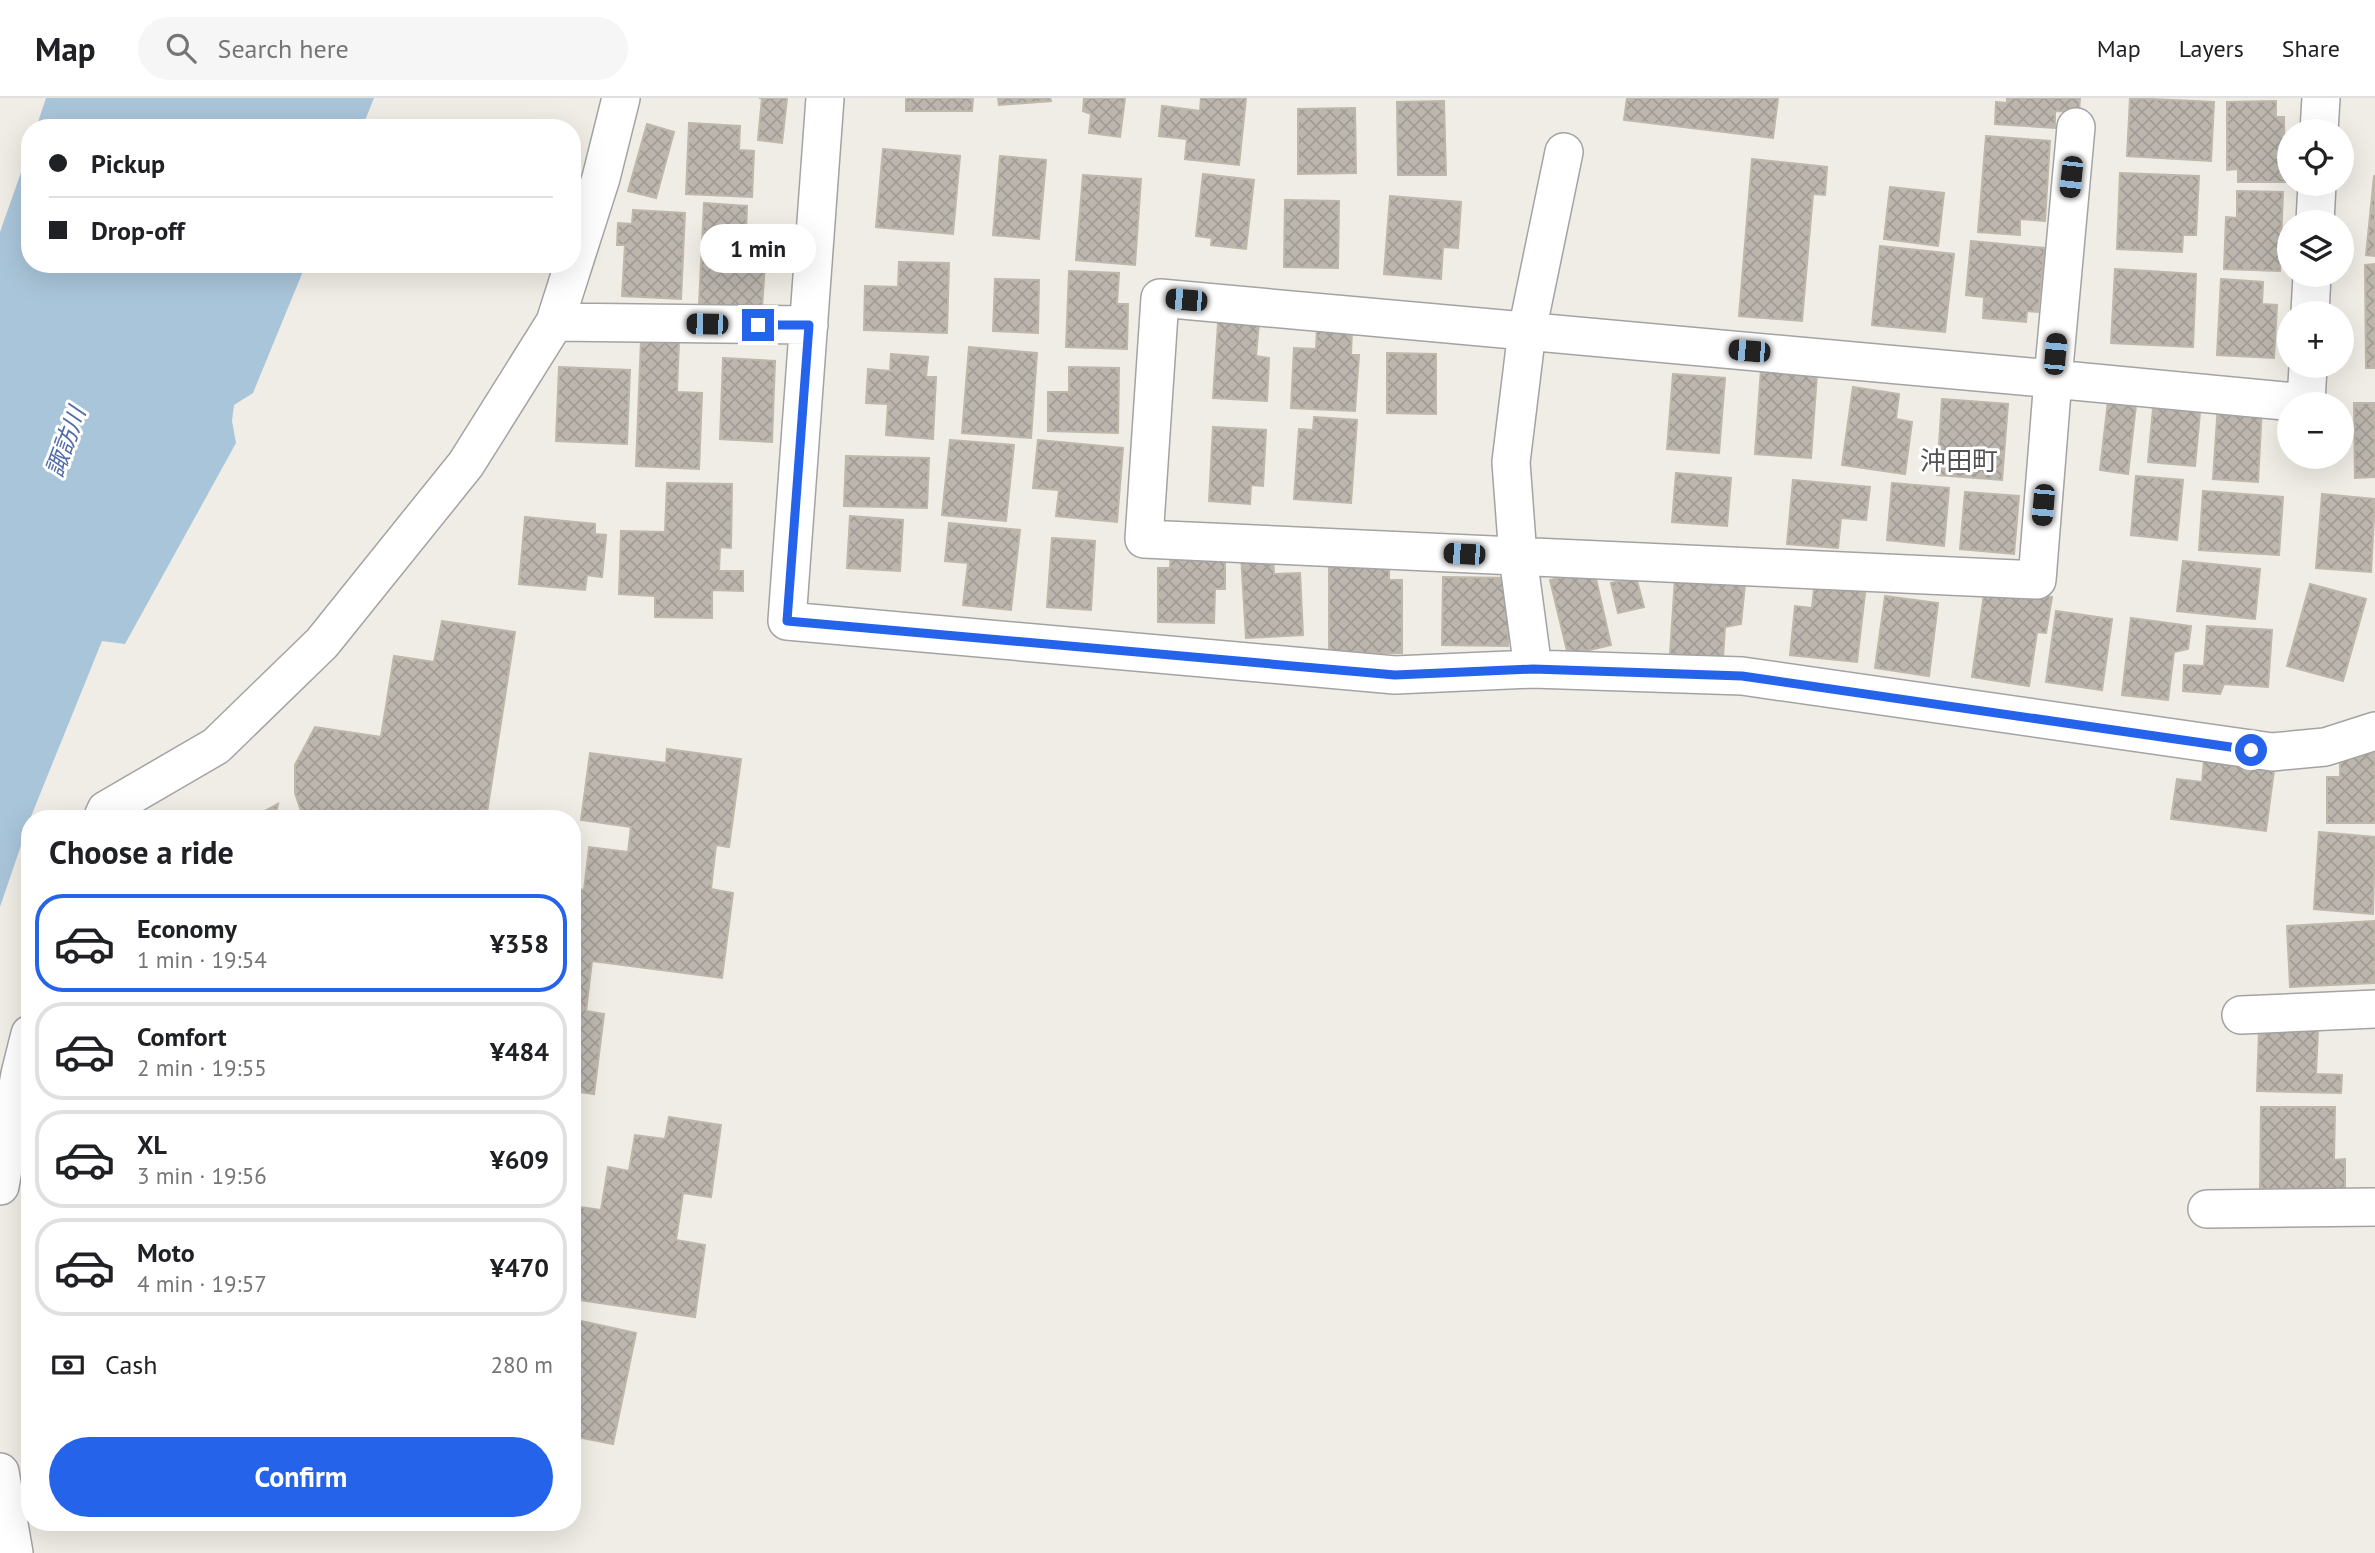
<!DOCTYPE html>
<html lang="en">
<head>
<meta charset="utf-8">
<style>
  body { margin:0; font-family:"PT Sans","Noto Sans JP",sans-serif; background:#f6f6f6; color:#202124; height:100vh; display:flex; flex-direction:column; font-size:26px; white-space:nowrap }
  * { box-sizing:border-box; margin:0 }
  p { font-size:23px; color:#757577 }
  .icon { flex:none; width:38px; height:38px; fill:none; stroke:currentColor; stroke-width:2; stroke-linecap:round; stroke-linejoin:round }
  .map { position:relative; flex:1; overflow:hidden }
  .details { position:absolute; left:21px; top:712px; width:560px; height:721px; display:flex; flex-direction:column; background:#fff; border-radius:28px; box-shadow:0 7px 28px #0002 }
  .details>* { flex:none }
  .hud { position:absolute; left:21px; top:21px; width:560px; height:154px; border-radius:28px; box-shadow:0 7px 28px #0002; display:grid; align-content:center; height:154px; padding:0 28px; background:#fff }
  .controls { position:absolute; left:2277px; top:21px; display:grid; gap:14px }
  .controls a { display:grid; place-items:center; width:77px; height:77px; border-radius:50%; background:#fff; box-shadow:0 7px 28px #0002; font-size:35px }
  .end { position:absolute; width:32px; height:32px; margin:-16px; border:9px solid #2563eb; background:#fff; box-shadow:0 0 0 4px #fff }
  .from { border-radius:50% }
  .bubble { position:absolute; height:49px; border-radius:24px; background:#fff; box-shadow:0 7px 28px #0002; font-size:23px; font-weight:700; line-height:49px; text-align:center }
  .car { position:absolute; width:21px; height:42px; margin:-21px -10px; border-radius:9px; box-shadow:0 0 5px 2px #0007; background:linear-gradient(#222 24%,#8ab4d8 0 40%,#222 0 76%,#8ab4d8 0 86%,#222 0) }
  .hud b { display:flex; align-items:center; gap:24px; height:66px; font-size:26px }
  .hud b+b { border-top:2px solid #e0e0e0 }
  .hud i { width:18px; height:18px; background:#202124 }
  ul { padding:0; list-style:none }
  li { display:flex; align-items:center; gap:21px; height:98px; margin:0 14px 10px; padding:0 14px; border:4px solid #e0e0e0; border-radius:28px }
  li div { flex:1 }
  li b { display:block; font-size:26px }
  li em { font-style:normal; font-weight:700 }
  li.selected { border-color:#2563eb }
  li>.icon { width:63px; height:63px; stroke-width:1.5 }
  h2 { padding:0 28px; font-size:32px; line-height:84px }
  .pay { display:flex; align-items:center; gap:18px; height:77px; padding:0 28px; font-size:26px }
  .pay p { margin-inline-start:auto }
  .action { display:flex; gap:14px; margin-top:auto; padding:14px 28px }
  .action a { flex:1; height:80px; border-radius:42px; background:#2563eb; color:#fff; font-size:28px; font-weight:700; line-height:80px; text-align:center }
  header { display:flex; align-items:center; gap:42px; box-sizing:border-box; height:98px; padding:0 35px; background:#fff; border-bottom:2px solid #e0e0e0 }
  header strong { font-size:33px }
  nav { display:flex; gap:38px; margin-inline-start:auto; font-size:24px }
  .search { width:490px; height:63px; background:#f6f6f6; display:flex; align-items:center; gap:18px; box-sizing:border-box; padding:0 24px; border-radius:38px; color:#757577; font-size:26px }
  .map>svg:first-child { display:block }
  .water { fill:#a9c5d9 }
  .building { fill:url(#building-cross-hatch); stroke:#bfb7a9; stroke-width:2 }
  .lines { fill:none; stroke-linecap:round; stroke-linejoin:round }
  .minor-casing { stroke:#a3a3a3; stroke-width:40 }
  .minor { stroke:#fff; stroke-width:37 }
  .route { stroke:#2563eb; stroke-width:9 }
  .labels { text-anchor:middle; stroke-width:6; stroke-linejoin:round; paint-order:stroke }
  .water-label { font-size:24px; font-style:italic; fill:#526ca8; stroke:#fff }
  .quarter-label { font-size:26px; fill:#525252; stroke:#fff }
</style>
</head>
<body>
<header>
<strong>Map</strong>
<div class="search"><svg class="icon" aria-label="search" viewBox="0 0 24 24"><circle cx="10" cy="10" r="6"/><path d="M15 15l6 6"/></svg>Search here</div>
<nav><a>Map</a><a>Layers</a><a>Share</a></nav>
</header>
<div class="map">
<svg width="2375" height="1455" viewBox="0 0 2375 1455">
  <defs>
    <pattern id="building-cross-hatch" width="8" height="8" patternUnits="userSpaceOnUse" patternTransform="scale(1.75)"><rect width="8" height="8" fill="#bcb6af"/><path d="M0 0l8 8M0 8l8-8" fill="none" stroke="#a19c96"/></pattern>
  </defs>
  <rect width="100%" height="100%" fill="#efede5"/>
  <path class="water" d="M46 0H374L362 30H36Z
    M30 49V166H306L253 295 234 307 232 323 236 345 125 546 102 543 30 721 0 809V134Z"/>
  <path class="building" d="M759 0H787L782 45 758 42 762 0Z
    M906 0H973L972 13H906Z
    M998 0H1050L1051 3 999 7Z
    M1084 0H1125L1120 39 1089 35 1091 16 1083 13Z
    M1201 0H1246L1239 67 1185 61 1187 41 1159 38 1162 8 1200 13Z
    M1627 0H1778L1773 40 1624 22Z
    M2007 0H2080L2079 14 2055 13V30L1995 26 1996 4 2007 5Z
    M2130 0 2214 4 2211 63 2127 58Z
    M1444 3 1446 77H1398L1397 4Z
    M2276 3V19H2284L2285 84H2238V71L2227 72V4Z
    M1355 10 1356 75 1298 76V11Z
    M689 25 740 28 739 52 754 53 752 99 686 96Z
    M647 26 674 34 656 100 628 93Z
    M1986 38 2050 43 2045 123 2020 121V137L1978 134Z
    M883 51 960 58 953 136 876 129Z
    M1000 58 1046 62 1039 141 993 137Z
    M1752 61 1827 69 1825 97 1813 96 1802 223 1739 218Z
    M2120 75 2199 78 2196 137H2183L2182 154 2117 151Z
    M1203 76 1254 82 1246 151 1211 147 1212 140 1196 138Z
    M1083 77 1141 81 1135 167 1076 162Z
    M2374 78H2375V158L2366 157Z
    M1890 89 1944 95 1938 148 1884 141Z
    M2237 93 2283 94 2280 173 2224 171 2226 119 2237 120Z
    M1390 98 1461 104 1458 150 1443 149 1441 181 1384 176Z
    M1285 102 1339 103 1338 170 1284 169Z
    M704 105 747 108 745 165 765 166 762 210 699 206Z
    M633 112 685 115 681 201 622 198 625 147H617L618 125 632 126Z
    M1971 143 2045 150 2038 214 2027 213 2026 224 1983 220 1984 199 1966 197Z
    M1880 148 1954 156 1945 234 1872 227Z
    M899 164 949 165 947 235 864 232 865 188 898 189Z
    M2375 166V270H2366L2365 167Z
    M2115 171 2196 176 2193 249 2111 245Z
    M1069 173 1119 175 1117 206H1128L1127 251 1066 249Z
    M995 181 1039 182 1038 235 993 233Z
    M2221 181 2263 184 2262 206 2277 207 2274 260 2217 257Z
    M1219 211 1260 214 1256 258 1269 260 1267 303 1213 300Z
    M1317 229 1352 231 1351 257H1359L1355 313 1291 310 1294 250 1316 251Z
    M641 242 679 243 677 294 702 295 699 371 636 368Z
    M969 249 1037 255 1031 340 962 335Z
    M1387 255 1436 256V316L1387 315Z
    M891 256 928 259 926 279H936L933 341 886 337 888 306 866 305 868 271 890 273Z
    M723 260 775 263 772 344 720 341Z
    M559 269 630 272 627 346 556 343Z
    M1069 269 1119 270 1118 335 1048 333V294H1069Z
    M1761 271 1817 276 1811 360 1755 356Z
    M1673 276 1725 280 1719 355 1667 351Z
    M1853 289 1899 296 1896 321 1912 324 1905 376 1842 367Z
    M2154 300 2201 304 2195 368 2148 364Z
    M1942 301 2008 306 2002 382 1937 377Z
    M2108 303 2136 307 2128 376 2100 372Z
    M2354 305H2375V379L2355 380Z
    M2218 306 2262 309 2258 384 2213 381Z
    M1314 319 1357 322 1351 405 1294 401 1299 331 1313 332Z
    M1213 329 1266 332 1263 388 1251 387 1250 406 1209 403Z
    M950 342 1014 347 1006 423 942 417Z
    M1038 342 1123 350 1117 424 1056 418 1059 392 1033 390Z
    M846 358 929 360 927 410 844 408Z
    M1676 375 1731 380 1727 428 1672 424Z
    M2136 378 2183 382 2177 442 2131 437Z
    M1793 382 1870 389 1866 422 1841 420 1838 450 1787 446Z
    M667 385 732 386 731 450 720 449 719 473H743V493L712 492V520L655 519V498L619 496 621 433 665 434Z
    M1892 385 1949 390 1944 448 1887 442Z
    M2203 393 2283 399 2279 457 2199 452Z
    M1965 394 2019 398 2014 456 1960 451Z
    M2322 396 2375 401 2371 474 2316 470Z
    M850 418 903 422 900 473 847 470Z
    M525 419 595 426V436L606 437 602 479 587 477 585 492 519 486Z
    M949 425 1020 432 1011 512 963 507 968 465 945 463Z
    M1052 440 1095 443 1091 512 1047 509Z
    M1171 454H1225V491H1215L1214 525 1158 524V470H1170Z
    M1273 456 1274 476 1300 475 1303 537 1246 540 1241 457Z
    M1329 462H1389V482H1402V555H1329Z
    M2183 463 2260 471 2255 521 2177 513Z
    M1594 472 1611 547 1568 557 1550 482Z
    M1443 479 1509 480 1508 548 1442 547Z
    M1636 479 1644 509 1618 515 1611 485Z
    M1675 480 1745 486 1741 526 1725 529 1723 560 1670 556Z
    M1815 481 1866 487 1857 564 1790 557 1795 508 1812 510Z
    M2310 486 2366 501 2343 583 2287 568Z
    M1985 489 2052 499 2046 535 2037 534 2029 588 1972 579Z
    M1885 498 1938 505 1929 578 1875 570Z
    M2056 513 2112 521 2102 592 2046 584Z
    M2131 520 2191 528 2188 551 2174 554 2168 602 2122 597Z
    M442 523 515 534 486 721H310L301 713 295 695V667L315 629 381 639 394 558 434 564Z
    M2207 528 2272 532 2268 589 2224 586 2220 596 2183 593 2184 567 2204 568Z
    M2340 650H2375V725H2327V679H2340Z
    M667 651 741 661 729 749 716 747 711 791 733 795 722 880 592 863 586 913 604 916 594 996 572 993V790L584 792 589 749 628 754 631 729 581 722 590 655 666 665Z
    M2204 663 2274 672 2266 733 2171 721 2177 681 2202 684Z
    M278 706 275 721H250Z
    M2319 734 2375 739 2373 816 2314 811Z
    M2375 823V885L2290 889 2287 828Z
    M2259 931 2318 932 2316 976 2342 977 2341 995 2257 993Z
    M2261 1009H2335L2334 1062 2345 1061V1091H2260Z
    M669 1019 721 1027 711 1099 683 1095 676 1142 705 1147 695 1219 572 1201V1108L601 1112 608 1069 629 1073 635 1037 665 1041Z
    M572 1221 636 1235 613 1346 572 1338Z"/>
  <g class="lines">
    <g class="minor-casing">
      <path id="minor" d="M825 0 787 523 1395 577 1533 571 1742 578 2272 654 2325 649 2375 633
        M2076 29 2053 281 2306 305 2308 268
        M2319 33 2321 0
        M2315 124 2317 86
        M1160 200 2053 281 2037 482 1144 441Z
        M2310 215 2312 177
        M555 224 809 227
        M1533 571 1518 459 1511 364 1527 233 1564 54
        M102 721 106 712 216 648 322 545 466 366 555 224 601 80 621 0
        M2241 917 2375 911
        M0 1088 20 976 30 936
        M2207 1111 2375 1109
        M0 1374 14 1455"/>
    </g>
    <use href="#minor" class="minor"/>
  </g>
  <g class="lines">
    <path class="route" d="M758 227H809L787 523 1395 577 1533 571 1742 578 2251 652"/>
  </g>
  <g class="labels">
    <g class="water-label">
      <text transform="translate(66 344) rotate(-70)" y="8">諏訪川</text>
    </g>
    <g class="quarter-label">
      <text x="1959" y="372">沖田町</text>
    </g>
  </g>
</svg>
<div class="controls">
<a><svg class="icon" aria-label="locate" viewBox="0 0 24 24"><circle cx="12" cy="12" r="6"/><path d="M12 2v4M12 18v4M2 12h4M18 12h4"/></svg></a>
<a><svg class="icon" aria-label="layers" viewBox="0 0 24 24"><path d="M12 4l9 5-9 5-9-5zM3 14l9 5 9-5"/></svg></a>
<a>+</a>
<a>−</a>
</div>
<i class="end from" style="left:2251px;top:652px"></i>
<i class="end" style="left:758px;top:227px"></i>
<div class="bubble" style="left:700px;top:126px;width:116px">1 min</div>
<i class="car" style="left:2071px;top:79px;rotate:186deg"></i>
<i class="car" style="left:1186px;top:202px;rotate:275deg"></i>
<i class="car" style="left:707px;top:226px;rotate:271deg"></i>
<i class="car" style="left:1749px;top:253px;rotate:275deg"></i>
<i class="car" style="left:2055px;top:256px;rotate:5deg"></i>
<i class="car" style="left:2043px;top:407px;rotate:185deg"></i>
<i class="car" style="left:1464px;top:456px;rotate:273deg"></i>
<div class="hud">
<b><i class="from"></i>Pickup</b>
<b><i></i>Drop-off</b>
</div>
<section class="details">
<h2>Choose a ride</h2>
<ul>
<li class="selected"><svg class="icon" aria-label="car" viewBox="0 0 24 24"><path d="M5 17H2v-5l4-1 3-4h7l3 4 3 1v5h-3M9 17h6M6 11h13"/><circle cx="7" cy="17" r="2"/><circle cx="17" cy="17" r="2"/></svg><div><b>Economy</b><p>1 min · 19:54</p></div><em>¥358</em></li>
<li><svg class="icon" aria-label="car" viewBox="0 0 24 24"><path d="M5 17H2v-5l4-1 3-4h7l3 4 3 1v5h-3M9 17h6M6 11h13"/><circle cx="7" cy="17" r="2"/><circle cx="17" cy="17" r="2"/></svg><div><b>Comfort</b><p>2 min · 19:55</p></div><em>¥484</em></li>
<li><svg class="icon" aria-label="car" viewBox="0 0 24 24"><path d="M5 17H2v-5l4-1 3-4h7l3 4 3 1v5h-3M9 17h6M6 11h13"/><circle cx="7" cy="17" r="2"/><circle cx="17" cy="17" r="2"/></svg><div><b>XL</b><p>3 min · 19:56</p></div><em>¥609</em></li>
<li><svg class="icon" aria-label="car" viewBox="0 0 24 24"><path d="M5 17H2v-5l4-1 3-4h7l3 4 3 1v5h-3M9 17h6M6 11h13"/><circle cx="7" cy="17" r="2"/><circle cx="17" cy="17" r="2"/></svg><div><b>Moto</b><p>4 min · 19:57</p></div><em>¥470</em></li>
</ul>
<div class="pay"><svg class="icon" aria-label="cash" viewBox="0 0 24 24"><path d="M3 7h18v10H3z"/><circle cx="12" cy="12" r="2"/></svg>Cash<p>280 m</p></div>
<div class="action"><a>Confirm</a></div>
</section>
</div>
</body>
</html>
